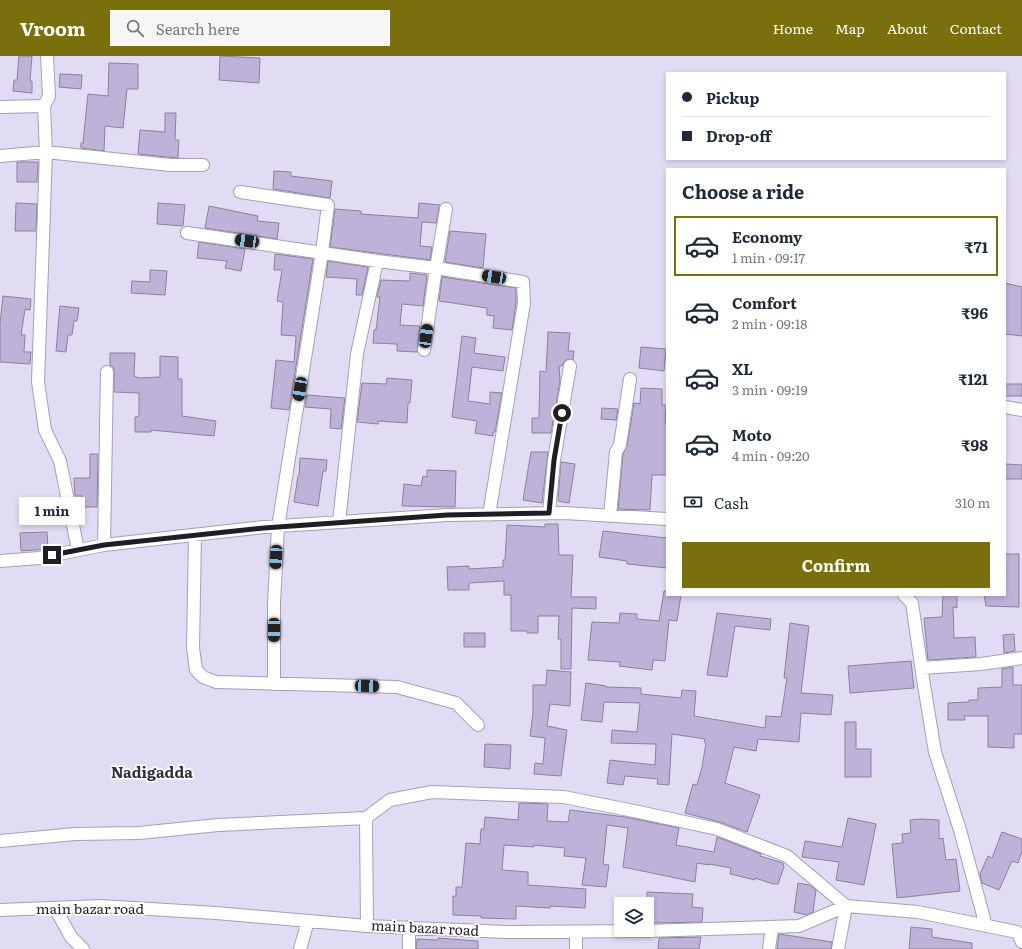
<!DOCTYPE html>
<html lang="en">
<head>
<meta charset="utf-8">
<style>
  body { margin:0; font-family:Literata,serif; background:#f6f6f7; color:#1f2937; height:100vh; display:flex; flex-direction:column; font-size:15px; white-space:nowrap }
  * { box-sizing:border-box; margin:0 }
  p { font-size:13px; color:#747a83 }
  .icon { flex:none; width:22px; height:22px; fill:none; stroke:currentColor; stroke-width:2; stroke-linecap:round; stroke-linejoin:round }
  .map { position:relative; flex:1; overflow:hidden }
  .sheet { position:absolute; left:666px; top:112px; width:340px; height:428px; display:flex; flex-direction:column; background:#fff; border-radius:0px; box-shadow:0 2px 6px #0003 }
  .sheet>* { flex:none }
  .top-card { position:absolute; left:666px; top:16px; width:340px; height:88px; border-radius:0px; box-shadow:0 2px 6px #0003; display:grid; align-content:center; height:88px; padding:0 16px; background:#fff }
  .buttons { position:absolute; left:614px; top:841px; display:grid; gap:8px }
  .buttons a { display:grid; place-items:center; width:40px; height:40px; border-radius:0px; background:#fff; box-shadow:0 2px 6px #0003; font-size:20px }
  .end { position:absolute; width:18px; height:18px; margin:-9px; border:5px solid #201d26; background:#fff; box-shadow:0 0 0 2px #fff }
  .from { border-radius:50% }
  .bubble { position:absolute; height:28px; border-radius:0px; background:#fff; box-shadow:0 2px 6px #0003; font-size:13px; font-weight:700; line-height:28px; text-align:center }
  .car { position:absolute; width:12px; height:24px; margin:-12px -6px; border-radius:5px; box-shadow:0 0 3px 1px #0007; background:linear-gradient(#222 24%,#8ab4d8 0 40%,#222 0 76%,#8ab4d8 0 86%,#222 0) }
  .top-card b { display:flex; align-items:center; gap:14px; height:38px; font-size:15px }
  .top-card b+b { border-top:1px solid #e0e1e3 }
  .top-card i { width:10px; height:10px; background:#1f2937 }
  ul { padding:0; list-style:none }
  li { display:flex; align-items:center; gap:12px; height:60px; margin:0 8px 6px; padding:0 8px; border:2px solid transparent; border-radius:0px }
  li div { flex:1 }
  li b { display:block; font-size:15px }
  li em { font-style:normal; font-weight:700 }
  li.selected { border-color:#796f0c }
  li>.icon { width:36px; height:36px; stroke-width:1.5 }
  h2 { padding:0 16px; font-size:18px; line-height:48px }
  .pay { display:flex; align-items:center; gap:10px; height:44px; padding:0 16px; font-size:15px }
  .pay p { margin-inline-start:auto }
  .action { display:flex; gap:8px; margin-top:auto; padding:8px 16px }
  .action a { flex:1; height:46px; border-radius:0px; background:#796f0c; color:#fff; font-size:16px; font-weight:700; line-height:46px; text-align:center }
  header { display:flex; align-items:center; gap:24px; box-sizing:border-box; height:56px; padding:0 20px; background:#796f0c; color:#fff }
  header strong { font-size:19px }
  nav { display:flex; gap:22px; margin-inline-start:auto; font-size:14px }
  .search { width:280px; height:36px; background:#f6f6f7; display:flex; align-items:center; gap:10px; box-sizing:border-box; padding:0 14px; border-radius:0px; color:#747a83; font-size:15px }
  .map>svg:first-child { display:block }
  .building { fill:#beb2d9; stroke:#898399 }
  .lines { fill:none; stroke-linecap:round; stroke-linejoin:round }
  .minor-casing { stroke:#a69fb6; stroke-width:14 }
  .minor { stroke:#fff; stroke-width:12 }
  .route { stroke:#201d26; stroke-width:5 }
  .labels { text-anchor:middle; stroke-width:3.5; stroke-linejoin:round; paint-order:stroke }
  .street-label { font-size:14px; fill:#201d26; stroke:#fff }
  .neighbourhood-label { font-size:15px; font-weight:bold; fill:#342e41; stroke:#fff }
</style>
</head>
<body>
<header>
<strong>Vroom</strong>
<div class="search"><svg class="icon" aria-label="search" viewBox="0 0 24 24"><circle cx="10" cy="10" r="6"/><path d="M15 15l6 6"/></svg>Search here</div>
<nav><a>Home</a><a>Map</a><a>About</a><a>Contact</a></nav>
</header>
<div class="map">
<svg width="1022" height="893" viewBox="0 0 1022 893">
  <rect width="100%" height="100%" fill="#e2dbf4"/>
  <path class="building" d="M19 0H32L30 25H32V37L13 35 14 24H17Z
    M220 0 260 2 259 27 219 24Z
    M109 7 138 8V33H127L123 72 105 70 104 95 81 92V87H83L88 38 108 40Z
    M60 18 82 19 81 33 59 31Z
    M165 57H176L175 84H179L178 102 138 98 140 74 165 76Z
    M17 106H38L37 126H17Z
    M274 115 291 116V120L332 125 330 142 273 133Z
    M16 147 37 148 36 175H15Z
    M158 147 185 149 183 170 157 168Z
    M419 147 440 149 436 167 422 166 420 190 432 191 430 204 330 191 335 153 361 155V158L418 162Z
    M209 150 258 160 257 165 279 167 277 183 205 172Z
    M450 175 486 178 483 212 445 206Z
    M199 186 245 193 241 215 225 212 227 205 197 202Z
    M275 198 313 203 289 354 271 352 276 304 294 306 296 280 281 279 283 246 277 245 282 214H274Z
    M328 205 368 211 362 239H356L357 223 326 221Z
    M150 214 167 215 165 239 131 237 132 225 150 226Z
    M410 217 427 219 423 250 402 248 400 269 420 270 417 296 397 295V288L373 287 374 274H376L380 241H377L381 224 410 225Z
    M442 221 516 232V247L512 274 493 272 494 260 487 259V252L439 245Z
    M1005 227 1022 231V280L1005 278Z
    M3 240 31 243 30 254 25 253 21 279H25L24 296H31L30 308 0 306V268Z
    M60 250 79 252 77 265H74L72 279H68L66 296 56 295Z
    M548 276 570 277 568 295H574L573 304 567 303 564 306 562 310H559L560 325 551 377H532V362H539L540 315 546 316Z
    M462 280 476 282 474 297 505 301 503 315 472 311 468 345 490 348V336L502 337 495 376H493V380L475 377 477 365 452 361Z
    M641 291 666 293 664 315 639 312Z
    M110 297H135L134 320 137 321V322L160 321V300L178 301V323H182V360L216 365 214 380 151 374V376H135V361L139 360V337L114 336V312L110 309Z
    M387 322 412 324 410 347H408L407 367 378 365V368L357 366 362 327 386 328Z
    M1005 328H1022V340H1005Z
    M641 332 662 333V349H666L665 368H667V419H652L650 454 618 453 623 398 627 390 634 347 640 348Z
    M307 339 345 342 341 373 330 372 331 353 305 351Z
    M602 352 618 353 616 364 601 363Z
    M531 396H548L542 447 523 444Z
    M90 398H98L97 451H82V440H75L74 422H90Z
    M300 402 327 404 326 415H323L318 450 294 446 298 420H299Z
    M561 406 575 408 569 447 558 445Z
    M1005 408 1022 409V423H1005Z
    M427 414 456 415 455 451 402 450 404 428 421 430 423 420 427 421Z
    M545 468H558L559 499H573L571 541H596V553L572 552 571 613H561V583H558L559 560H538V577H527V575H511V539H504V525L469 527V534H448L447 511 469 510V513L503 511V504H505L507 469 545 471Z
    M603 475 667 482V512L627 508V505L599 501Z
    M47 476 48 493 21 495 20 477Z
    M1005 498H1019V551L986 550 984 539H1005Z
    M664 535H667V539H681L677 565 669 564 665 605 653 604 652 614 619 610 620 606 588 604 592 566 619 567 620 557 637 558V563L659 565Z
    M943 539H957V552L953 551 954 582 975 581 976 601 928 604 924 562 942 561Z
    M717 557 771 563 770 574 735 570 727 621 707 619Z
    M790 567 809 570 801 637 833 639 831 659 801 657 799 686 758 683 756 695 734 691 725 727 760 739 747 776 720 766 685 757 693 728 697 729 702 711 706 687 704 686 705 683 672 678 669 729 657 728 658 723 625 720 623 729 607 727 610 704 655 709 656 688 611 687 612 674 637 676 640 647 604 646 602 666 581 664 586 627 606 630V631L641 632V638L681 642 682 634 696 635 694 660 765 672 766 660 781 661 787 622H784Z
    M464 577H485V591H464Z
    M1014 578 1015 595 1004 597 1003 579Z
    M911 605 914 632 850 637 848 610Z
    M1013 611V629H1022V678H1014V692L988 691V660H964L965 664H948V647L969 646V644H978V632L1002 631V613Z
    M547 614 571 616 570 650 550 648 547 670 567 674 561 720 534 718 535 707 543 708 545 682 530 680 533 657V629H546Z
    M845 666H856V693H871V721H845Z
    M485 688 511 689 510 713 484 711Z
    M519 747 548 748 547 765 568 766 570 754 625 761 679 772 676 789 714 796 717 781 761 798 760 800 783 807 784 811 778 828H773L755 822V824L730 818 731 812 709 808V809L697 807 695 826 623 811 628 772 607 769 603 808 609 809 606 831 582 829 586 802 564 800 565 792 534 789V791L504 789 502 814 528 816V829L586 833 585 852 550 850V852L516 850V863L481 862V860L453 859V840H456V831H462L466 787 480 788 481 773H484L485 761 518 764Z
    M848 762 876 768 864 829 836 824 839 806 802 801 805 785 842 791Z
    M921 763 939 764V783L943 782 946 804 956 803 960 835 897 842 892 788 903 787 902 778 911 777 910 764Z
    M1002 776 1022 783V795L1018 807 1012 805 999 834 982 827 980 818 988 800 992 802Z
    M798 827 809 829 816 834 813 856 807 859 794 856Z
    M647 836 693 838 692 851 703 852 702 866 647 867Z
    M911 871 932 873V881L972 887V893H909Z
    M779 878 832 886 831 893H777Z
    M701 881 699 893H658L659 882Z
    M438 882 478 885V893H416L417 883 438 884Z"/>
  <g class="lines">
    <g class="minor-casing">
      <path id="minor" d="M47 0 49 40 44 50 46 96 38 326 45 374 60 405 78 494
        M0 51 44 50
        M0 100 46 96 170 109H203
        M240 136 328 149 322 196 278 471 274 547V628
        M187 177 377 205 436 212 523 226 524 247 489 459
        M424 294 436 212 446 153
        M1005 351 1022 354
        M549 457 554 404 570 310
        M610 460 616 396 620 389 630 323
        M339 466 357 298 377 205
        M195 479 193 592 196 614 203 621 216 626 397 631 456 647 478 669
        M104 489 107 316
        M0 505 39 502 104 489 264 471 447 459 564 457 667 463
        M904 539 912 547 923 623 935 696 960 774 986 870
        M922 612 981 608 1022 602
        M366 762 390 744 432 736 564 741 639 756 717 773 787 800 846 850 918 856 1017 876 1022 886
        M0 785 75 778 139 777 218 769 366 762 367 870
        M55 852 71 881 83 893
        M0 854 100 850 216 857 367 870 506 876 646 875 799 870 846 850
        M300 893 308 865
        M409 893V871
        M576 893V876
        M769 893 772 871
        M838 893 846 850"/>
    </g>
    <use href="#minor" class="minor"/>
  </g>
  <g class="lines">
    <path class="route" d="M52 499 104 489 264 472 447 459 549 457 554 404 562 357"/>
  </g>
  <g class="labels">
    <g class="street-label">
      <text x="90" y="858">main bazar road</text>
      <text transform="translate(425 872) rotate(3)" y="5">main bazar road</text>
    </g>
    <g class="neighbourhood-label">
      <text x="152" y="722">Nadigadda</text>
    </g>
  </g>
</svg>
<div class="buttons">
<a><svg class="icon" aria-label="layers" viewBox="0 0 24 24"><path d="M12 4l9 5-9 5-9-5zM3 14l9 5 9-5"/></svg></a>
</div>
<i class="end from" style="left:562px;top:357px"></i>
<i class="end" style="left:52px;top:499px"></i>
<div class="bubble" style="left:19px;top:441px;width:66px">1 min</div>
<i class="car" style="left:247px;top:185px;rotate:278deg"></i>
<i class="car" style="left:494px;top:221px;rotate:279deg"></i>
<i class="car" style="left:426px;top:280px;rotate:8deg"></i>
<i class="car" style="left:300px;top:333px;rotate:189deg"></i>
<i class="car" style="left:276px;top:501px;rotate:183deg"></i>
<i class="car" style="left:274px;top:574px;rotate:180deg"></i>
<i class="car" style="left:367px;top:630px;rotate:92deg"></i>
<div class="top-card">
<b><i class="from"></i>Pickup</b>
<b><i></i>Drop-off</b>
</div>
<section class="sheet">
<h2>Choose a ride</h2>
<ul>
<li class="selected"><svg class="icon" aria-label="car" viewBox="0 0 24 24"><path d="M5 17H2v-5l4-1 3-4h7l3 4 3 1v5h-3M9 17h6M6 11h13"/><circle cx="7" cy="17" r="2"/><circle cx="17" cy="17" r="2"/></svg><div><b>Economy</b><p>1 min · 09:17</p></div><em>₹71</em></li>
<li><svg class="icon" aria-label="car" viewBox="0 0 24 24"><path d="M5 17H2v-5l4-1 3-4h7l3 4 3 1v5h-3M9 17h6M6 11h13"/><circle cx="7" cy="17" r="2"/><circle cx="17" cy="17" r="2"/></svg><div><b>Comfort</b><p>2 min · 09:18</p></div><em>₹96</em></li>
<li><svg class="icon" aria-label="car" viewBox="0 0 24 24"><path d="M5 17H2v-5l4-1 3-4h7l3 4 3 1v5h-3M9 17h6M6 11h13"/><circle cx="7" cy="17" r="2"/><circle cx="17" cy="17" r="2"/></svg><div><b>XL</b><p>3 min · 09:19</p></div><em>₹121</em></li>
<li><svg class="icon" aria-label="car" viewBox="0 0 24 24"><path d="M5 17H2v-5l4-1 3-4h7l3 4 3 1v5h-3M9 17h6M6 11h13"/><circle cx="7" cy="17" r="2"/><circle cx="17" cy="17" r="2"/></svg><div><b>Moto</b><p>4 min · 09:20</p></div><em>₹98</em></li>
</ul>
<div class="pay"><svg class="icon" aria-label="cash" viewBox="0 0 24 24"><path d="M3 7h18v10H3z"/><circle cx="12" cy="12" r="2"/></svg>Cash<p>310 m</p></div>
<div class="action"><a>Confirm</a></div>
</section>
</div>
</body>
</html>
